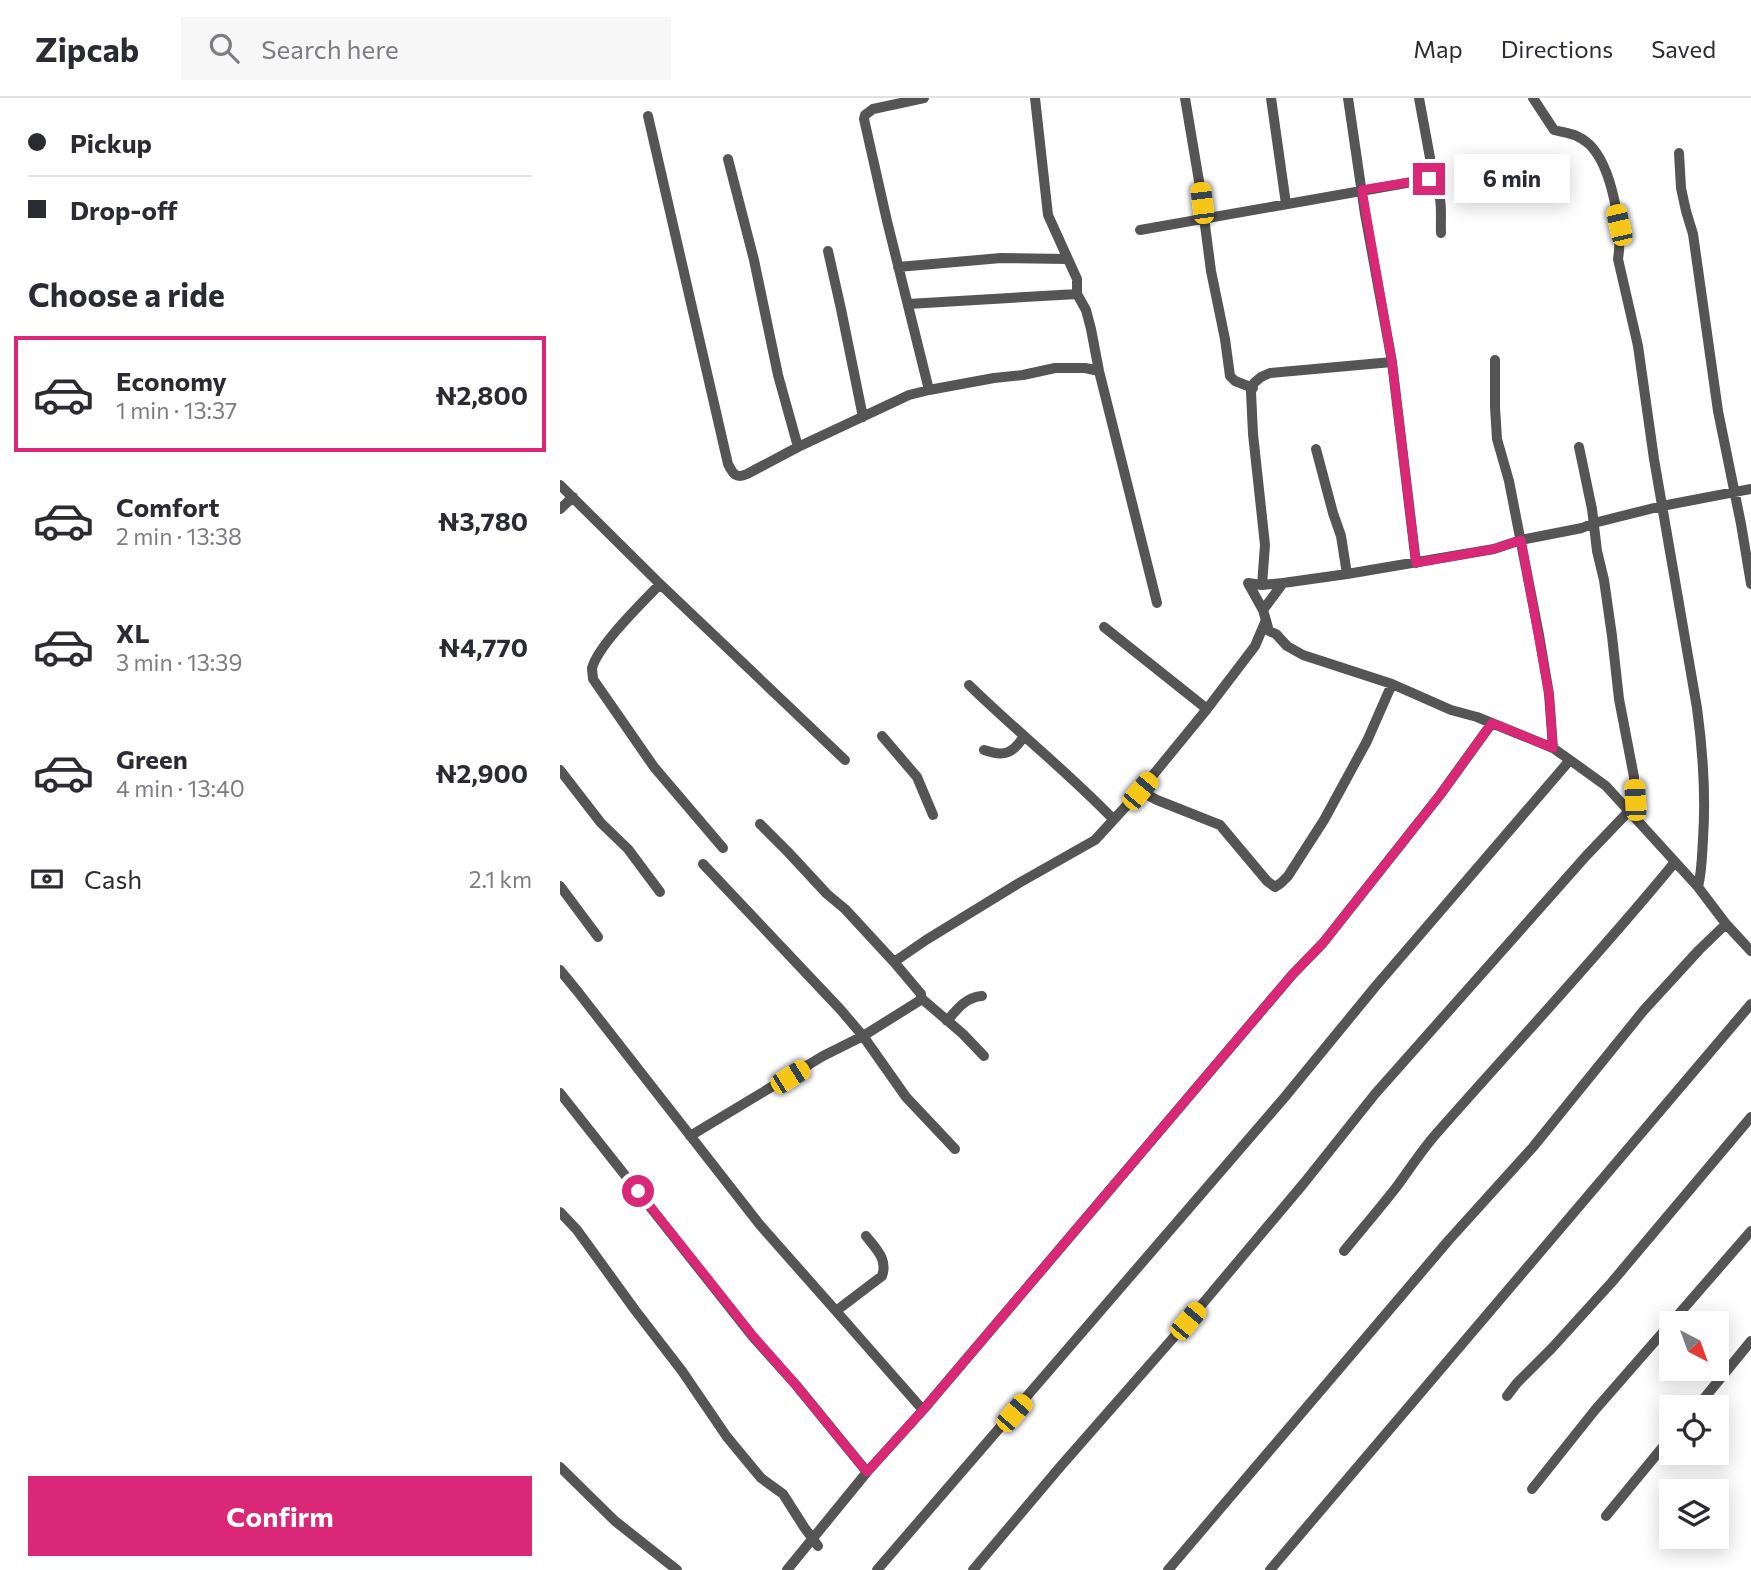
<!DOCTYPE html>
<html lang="en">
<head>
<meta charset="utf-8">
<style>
  body { margin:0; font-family:Commissioner,sans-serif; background:#f7f7f7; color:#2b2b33; height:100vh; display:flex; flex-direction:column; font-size:26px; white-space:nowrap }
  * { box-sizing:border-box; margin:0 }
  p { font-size:23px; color:#7c7c81 }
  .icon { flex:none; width:38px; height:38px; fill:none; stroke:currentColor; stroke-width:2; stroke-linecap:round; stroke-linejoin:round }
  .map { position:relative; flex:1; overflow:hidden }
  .panel { display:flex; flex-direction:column; background:#fff; width:560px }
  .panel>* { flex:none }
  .guide { display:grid; align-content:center; height:154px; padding:0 28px; background:#fff }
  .needle { width:46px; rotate:139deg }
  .buttons { position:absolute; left:1099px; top:1213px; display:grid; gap:14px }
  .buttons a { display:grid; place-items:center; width:70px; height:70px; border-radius:0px; background:#fff; box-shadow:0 4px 18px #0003; font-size:35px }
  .end { position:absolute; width:32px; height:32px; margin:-16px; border:9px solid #db2777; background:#fff; box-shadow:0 0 0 4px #fff }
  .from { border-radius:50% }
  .bubble { position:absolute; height:49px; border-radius:0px; background:#fff; box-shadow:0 4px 18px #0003; font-size:23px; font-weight:700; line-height:49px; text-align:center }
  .car { position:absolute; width:21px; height:42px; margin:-21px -10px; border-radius:9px; box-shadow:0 0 5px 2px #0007; background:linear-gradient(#f5c518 24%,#345 0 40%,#f5c518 0 76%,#345 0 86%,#f5c518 0) }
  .guide b { display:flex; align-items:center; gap:24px; height:66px; font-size:26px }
  .guide b+b { border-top:2px solid #e1e1e2 }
  .guide i { width:18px; height:18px; background:#2b2b33 }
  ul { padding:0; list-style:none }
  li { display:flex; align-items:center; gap:21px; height:116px; margin:0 14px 10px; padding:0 14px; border:4px solid transparent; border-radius:0px }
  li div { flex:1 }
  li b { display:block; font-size:26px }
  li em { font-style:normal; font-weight:700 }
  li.on { border-color:#db2777 }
  li>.icon { width:63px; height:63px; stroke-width:1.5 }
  h2 { padding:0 28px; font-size:32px; line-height:84px }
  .pay { display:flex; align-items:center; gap:18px; height:77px; padding:0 28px; font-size:26px }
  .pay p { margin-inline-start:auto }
  .primary-button { display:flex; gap:14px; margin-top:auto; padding:14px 28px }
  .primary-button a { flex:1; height:80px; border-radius:0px; background:#db2777; color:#fff; font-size:28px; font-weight:700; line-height:80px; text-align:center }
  header { display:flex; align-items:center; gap:42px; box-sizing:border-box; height:98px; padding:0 35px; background:#fff; border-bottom:2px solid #e1e1e2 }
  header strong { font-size:33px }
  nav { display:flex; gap:38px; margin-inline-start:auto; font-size:24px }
  .search { width:490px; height:63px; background:#f7f7f7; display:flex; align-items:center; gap:18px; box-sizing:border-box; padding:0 24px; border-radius:0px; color:#7c7c81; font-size:26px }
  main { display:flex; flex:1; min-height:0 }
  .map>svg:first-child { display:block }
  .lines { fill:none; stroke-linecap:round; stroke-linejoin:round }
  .minor { stroke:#555; stroke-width:10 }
  .route { stroke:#db2777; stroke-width:9 }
</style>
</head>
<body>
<header>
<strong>Zipcab</strong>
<div class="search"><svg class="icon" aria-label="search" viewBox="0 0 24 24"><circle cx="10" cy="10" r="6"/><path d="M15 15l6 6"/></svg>Search here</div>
<nav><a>Map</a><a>Directions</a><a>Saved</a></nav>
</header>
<main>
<section class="panel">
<div class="guide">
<b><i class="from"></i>Pickup</b>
<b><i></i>Drop-off</b>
</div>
<h2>Choose a ride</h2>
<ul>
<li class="on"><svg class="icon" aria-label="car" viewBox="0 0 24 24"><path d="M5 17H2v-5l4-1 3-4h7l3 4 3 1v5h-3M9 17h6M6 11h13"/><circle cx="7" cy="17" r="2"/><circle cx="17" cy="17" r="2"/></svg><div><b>Economy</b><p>1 min · 13:37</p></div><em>₦2,800</em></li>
<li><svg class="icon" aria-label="car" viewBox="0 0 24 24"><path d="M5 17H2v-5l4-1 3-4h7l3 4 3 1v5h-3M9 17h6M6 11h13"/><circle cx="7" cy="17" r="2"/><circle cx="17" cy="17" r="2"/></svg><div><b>Comfort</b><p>2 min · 13:38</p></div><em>₦3,780</em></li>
<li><svg class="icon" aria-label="car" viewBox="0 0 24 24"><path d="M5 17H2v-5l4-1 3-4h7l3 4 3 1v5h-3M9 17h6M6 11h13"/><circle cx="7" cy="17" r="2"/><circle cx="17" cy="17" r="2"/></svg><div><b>XL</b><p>3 min · 13:39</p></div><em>₦4,770</em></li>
<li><svg class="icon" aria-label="car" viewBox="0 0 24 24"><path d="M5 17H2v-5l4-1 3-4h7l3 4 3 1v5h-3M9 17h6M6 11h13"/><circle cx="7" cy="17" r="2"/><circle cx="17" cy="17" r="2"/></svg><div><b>Green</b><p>4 min · 13:40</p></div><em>₦2,900</em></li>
</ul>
<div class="pay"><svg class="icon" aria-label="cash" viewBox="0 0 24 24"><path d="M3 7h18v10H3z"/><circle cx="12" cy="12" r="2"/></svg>Cash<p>2.1 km</p></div>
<div class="primary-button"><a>Confirm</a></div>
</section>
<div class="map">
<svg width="1191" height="1472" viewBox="0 0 1191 1472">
  <rect width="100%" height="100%" fill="#fff"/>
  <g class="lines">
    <path class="minor" d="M364 0 313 11 305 17 304 21 327 123 369 292
      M475 0 488 117 517 181V196L526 212 531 231 539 273 597 505
      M625 0 640 89 651 173 665 241 670 278 675 283 693 290
      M711 0 726 106
      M788 0 805 116 832 264 856 465
      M973 0 994 32C1009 36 1016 35 1029 46 1052 68 1063 131 1058 161L1078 248 1094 361 1137 610C1143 654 1146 697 1143 741 1142 757 1142 773 1138 789
      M88 18 168 366C173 376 176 381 187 376L238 349 349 297 369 292 434 280 463 277 495 270H525L539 273
      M1119 55 1121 90 1126 113 1133 136 1158 313 1181 426 1191 486
      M168 61 194 162 218 277 238 349
      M869 81C885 94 880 116 881 135
      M580 132 869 81 873 76 859 0
      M268 153 281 211 303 319
      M338 169 441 160 508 161
      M348 206 517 196
      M935 262V309L937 341 949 383 979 537 989 596 993 650
      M1019 349 1032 411 1037 453 1044 482 1052 538 1059 601 1074 679V718
      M756 351 773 415 781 438 787 476
      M0 387 100 486 285 662
      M0 411 13 399
      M688 485 703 512 709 533 716 536 727 548 743 557 832 586 891 612 917 619 993 650 1010 662 1046 688 1138 789 1166 826 1191 853
      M688 485 702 487 723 485 787 476 934 451 961 442 1022 430 1034 425 1102 408 1191 391
      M100 486C82 505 39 546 32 570 32 572 33 579 33 581L94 669 163 750
      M702 487 705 447 693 336 691 294 694 285 701 279 710 275 832 264
      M703 512 723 485
      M544 529 647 611
      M409 587C456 633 508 674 553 721
      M322 638 357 679 373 717
      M424 652C444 659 453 656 464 638
      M0 672 41 725 68 751 100 794
      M580 693 597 702 660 727 707 783 715 789 721 785 728 778 764 722 807 643 832 586
      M200 726 228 754 267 796 285 811 334 864 366 842 459 785 535 742 580 693 647 611 695 548 706 522
      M143 766 280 911 303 938 346 999 395 1051
      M0 788 38 839
      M0 872 18 894 200 1127 276 1213 322 1178C328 1161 316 1151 306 1138
      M361 900 403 936 424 958
      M387 923C397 911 406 899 422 898
      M0 995 193 1239 236 1287 307 1374
      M130 1038 263 958 303 938 359 903 361 900V896L334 864
      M0 1114 17 1132 75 1212 122 1273 167 1339 201 1380 223 1396 244 1429 258 1448
      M784 1153C802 1131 821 1109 838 1087 851 1069 862 1052 876 1036 956 945 1039 857 1115 764
      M276 1213 363 1312
      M1111 1225 1191 1133
      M947 1298 957 1285 992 1250 1052 1184 1191 1019
      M1137 1309 1191 1243
      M0 1369 55 1423 117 1472
      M972 1391 1035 1312 1111 1225
      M1046 1418 1111 1339
      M227 1472 307 1374 363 1312 732 877 763 845 880 697 932 625
      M317 1472 724 1000 815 889 1010 662
      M413 1472 500 1369 628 1223 744 1085 815 996 1026 758 1069 713
      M608 1472 888 1143 973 1049 1084 912 1139 852 1166 826
      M710 1472 1191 906"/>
  </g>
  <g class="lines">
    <path class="route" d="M78 1093 194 1239 236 1287 307 1374 363 1312 732 877 763 845 880 697 932 625 993 650 989 596 961 442 934 451 856 465 832 264 802 92 869 81"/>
  </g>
</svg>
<div class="buttons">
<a><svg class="needle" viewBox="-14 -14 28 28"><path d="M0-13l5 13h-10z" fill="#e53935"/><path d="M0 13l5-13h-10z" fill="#7c7c81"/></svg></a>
<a><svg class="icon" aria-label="locate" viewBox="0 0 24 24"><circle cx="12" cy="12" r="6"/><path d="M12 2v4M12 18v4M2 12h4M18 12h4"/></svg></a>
<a><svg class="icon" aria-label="layers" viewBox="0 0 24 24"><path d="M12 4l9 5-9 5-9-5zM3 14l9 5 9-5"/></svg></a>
</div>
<i class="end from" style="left:78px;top:1093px"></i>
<i class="end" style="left:869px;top:81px"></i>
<div class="bubble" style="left:894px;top:56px;width:116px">6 min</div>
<i class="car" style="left:642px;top:105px;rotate:353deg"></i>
<i class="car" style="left:1059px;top:127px;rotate:347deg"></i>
<i class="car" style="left:580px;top:693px;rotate:40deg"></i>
<i class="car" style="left:1075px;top:702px;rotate:357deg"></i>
<i class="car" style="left:230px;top:979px;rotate:58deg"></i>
<i class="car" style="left:628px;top:1223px;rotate:40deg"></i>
<i class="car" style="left:454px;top:1315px;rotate:41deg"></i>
</div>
</main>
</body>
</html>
